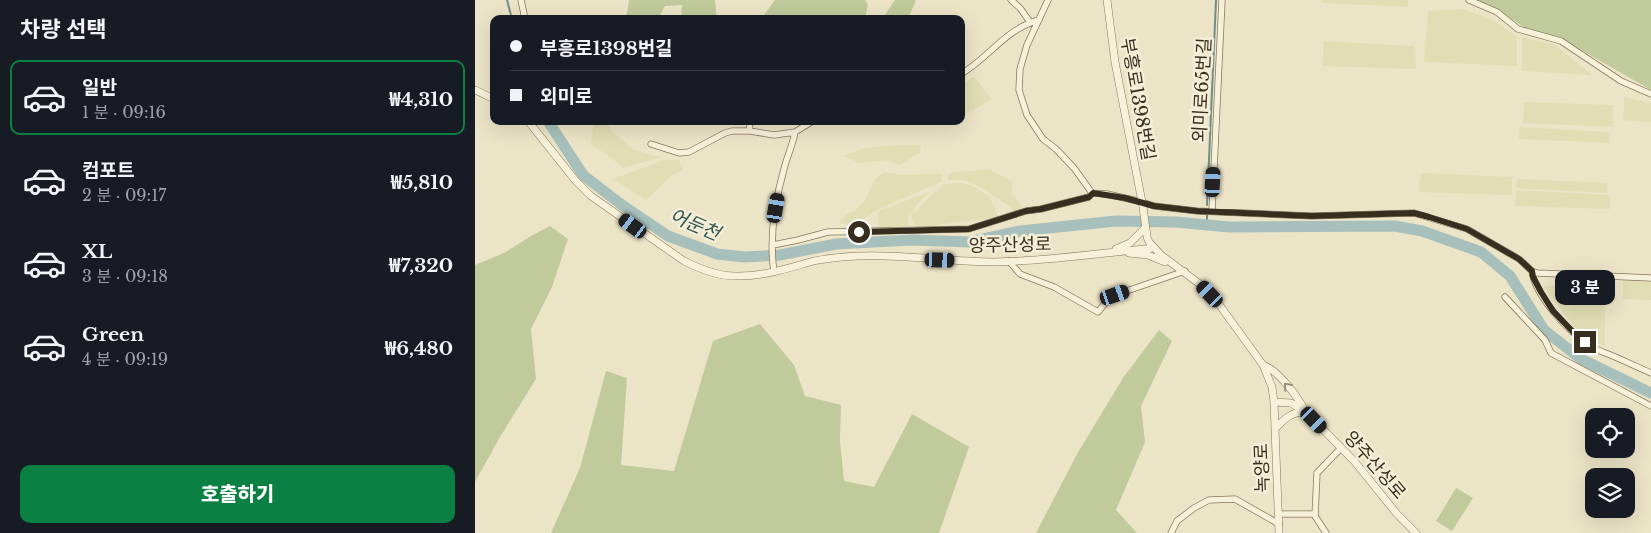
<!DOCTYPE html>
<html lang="ko">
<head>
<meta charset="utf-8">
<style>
  body { margin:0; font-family:"Libre Baskerville","Noto Sans KR",serif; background:#20242c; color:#f1f3f6; height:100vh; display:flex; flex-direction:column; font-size:19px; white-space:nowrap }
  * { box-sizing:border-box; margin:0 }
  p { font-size:16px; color:#9ea1a6 }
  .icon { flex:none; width:28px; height:28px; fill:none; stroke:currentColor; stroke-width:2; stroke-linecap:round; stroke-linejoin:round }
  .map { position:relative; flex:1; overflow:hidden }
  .panel { display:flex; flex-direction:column; background:#171b24; width:475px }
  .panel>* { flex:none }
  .top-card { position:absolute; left:15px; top:15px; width:475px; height:110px; border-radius:10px; box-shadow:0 5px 20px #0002; display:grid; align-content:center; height:110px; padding:0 20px; background:#171b24 }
  .buttons { position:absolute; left:1110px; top:408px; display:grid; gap:10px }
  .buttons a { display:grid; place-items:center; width:50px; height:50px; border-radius:10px; background:#171b24; box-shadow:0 5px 20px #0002; font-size:25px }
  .end { position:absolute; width:22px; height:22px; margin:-11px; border:6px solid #382e20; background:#fff; box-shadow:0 0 0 2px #fff }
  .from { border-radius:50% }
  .bubble { position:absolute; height:35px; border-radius:10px; background:#171b24; box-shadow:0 5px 20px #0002; font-size:16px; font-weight:800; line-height:35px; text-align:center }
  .car { position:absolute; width:15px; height:30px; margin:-15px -8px; border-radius:6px; box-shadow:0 0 4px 1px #0007; background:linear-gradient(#222 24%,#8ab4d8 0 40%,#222 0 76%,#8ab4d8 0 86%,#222 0) }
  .top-card b { display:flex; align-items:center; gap:18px; height:48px; font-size:19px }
  .top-card b+b { border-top:1px solid #363941 }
  .top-card i { width:12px; height:12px; background:#f1f3f6 }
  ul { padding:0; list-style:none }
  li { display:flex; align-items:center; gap:15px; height:75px; margin:0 10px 8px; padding:0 10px; border:2px solid transparent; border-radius:10px }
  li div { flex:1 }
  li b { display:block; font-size:19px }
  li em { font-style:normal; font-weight:800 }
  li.current { border-color:#0b8043 }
  li>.icon { width:45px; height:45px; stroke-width:1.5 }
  h2 { padding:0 20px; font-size:22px; line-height:60px }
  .button { display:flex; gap:10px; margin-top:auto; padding:10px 20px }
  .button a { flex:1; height:58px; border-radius:10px; background:#0b8043; color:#fff; font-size:20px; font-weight:800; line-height:58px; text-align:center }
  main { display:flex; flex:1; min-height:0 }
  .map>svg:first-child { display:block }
  .farmland { fill:#e1deb5 }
  .green { fill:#c0ca9b }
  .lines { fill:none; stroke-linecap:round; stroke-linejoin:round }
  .stream { stroke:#6f8e89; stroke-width:2 }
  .river { stroke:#a8c0bb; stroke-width:11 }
  .minor-casing { stroke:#87775d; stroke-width:7 }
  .tertiary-casing { stroke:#87775d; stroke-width:8 }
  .minor { stroke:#f7f1da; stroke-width:5.5 }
  .tertiary { stroke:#f7f1da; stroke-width:7 }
  .oneway { stroke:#98907d }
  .route { stroke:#382e20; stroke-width:6 }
  .labels { text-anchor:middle; stroke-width:5; stroke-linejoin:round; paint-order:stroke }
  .street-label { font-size:18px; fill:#382e20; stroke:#f4eed6 }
  .water-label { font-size:19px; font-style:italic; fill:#305657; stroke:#f4eed6 }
</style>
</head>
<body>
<main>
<section class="panel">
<h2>차량 선택</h2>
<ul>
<li class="current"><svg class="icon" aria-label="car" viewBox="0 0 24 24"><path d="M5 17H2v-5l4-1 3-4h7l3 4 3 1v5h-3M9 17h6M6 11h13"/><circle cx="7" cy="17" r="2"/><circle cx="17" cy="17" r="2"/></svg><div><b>일반</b><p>1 분 · 09:16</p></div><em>₩4,310</em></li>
<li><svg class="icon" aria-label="car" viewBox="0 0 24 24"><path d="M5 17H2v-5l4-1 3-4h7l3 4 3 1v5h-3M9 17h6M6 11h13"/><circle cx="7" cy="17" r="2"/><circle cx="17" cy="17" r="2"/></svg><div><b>컴포트</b><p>2 분 · 09:17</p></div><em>₩5,810</em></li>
<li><svg class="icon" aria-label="car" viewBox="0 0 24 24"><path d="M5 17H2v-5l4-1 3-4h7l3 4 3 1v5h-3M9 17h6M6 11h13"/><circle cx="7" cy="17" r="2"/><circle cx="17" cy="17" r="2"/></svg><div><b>XL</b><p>3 분 · 09:18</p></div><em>₩7,320</em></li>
<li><svg class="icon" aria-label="car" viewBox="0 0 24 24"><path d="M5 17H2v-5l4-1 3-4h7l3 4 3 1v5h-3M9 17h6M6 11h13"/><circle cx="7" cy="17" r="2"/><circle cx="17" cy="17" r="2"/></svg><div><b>Green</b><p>4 분 · 09:19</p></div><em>₩6,480</em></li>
</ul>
<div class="button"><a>호출하기</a></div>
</section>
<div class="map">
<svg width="1176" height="533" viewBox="0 0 1176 533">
  <rect width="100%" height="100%" fill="#ece4c7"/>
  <path class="farmland" d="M847 0H933V7L847 3Z
    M987 9 1015 18 1042 37V66L949 62 953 11Z
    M1047 37 1080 45 1117 75 1047 71Z
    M849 41 939 46 941 69 847 66Z
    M499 76 517 100 486 116V86Z
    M1149 97 1176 103V122L1148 120Z
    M1049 102 1138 105 1139 127 1048 123Z
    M119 121H132L137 131 159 150 186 157 148 168 140 161 116 144Z
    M1044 127 1134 132 1135 143 1044 139Z
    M423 145H446L445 153 424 165 413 160 384 163 369 156 389 148Z
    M189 160H204L208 170 196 176 171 200 138 179Z
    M514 169 536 181 538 195 548 207 542 212 510 190 491 180H473L474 173Z
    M410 172 427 175 468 174 466 182 401 210 380 226 364 223 371 214 379 211 388 203 400 179Z
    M946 173 1037 177V195L943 192Z
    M1042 179 1132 183V193L1041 188Z
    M486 183 496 185 514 196 524 217 454 226 440 225 436 215 469 184Z
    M1041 190 1135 195V209L1040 206Z
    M454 192 442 205 433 218V226L404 228 403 211Z
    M1148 280 1176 282V300L1148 299Z
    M1130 284V347L1099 327 1068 286Z"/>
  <path class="green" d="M154 0H240L242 19H206L207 5 190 6 183 19H149L152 13Z
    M300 0H390L393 4 390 19H286Z
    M420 0H441L433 19H407Z
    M1000 0H1176V90L1087 39 1049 27 1021 9Z
    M75 226 93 239 77 287 56 329 61 379 25 437 0 482V265L29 253 56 236Z
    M285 324 319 365 330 396 366 405 365 441 369 481 399 487 437 414 494 447 464 533H76L105 468 131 371 152 378 146 465 199 471 238 341Z
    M684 330 697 341 666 406 670 442 641 510 662 533H561L602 454 648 378Z
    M981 488 998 498 977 531 961 521Z"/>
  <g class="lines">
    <path class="stream" d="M32 0 37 19
      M732 205 741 0
      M732 225V215"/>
    <path class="river" d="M73 121 108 175 147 205 193 236 242 254 269 257 305 255 361 244 437 240 494 242 545 231 641 221 701 222 754 227 920 226 947 231 1006 252 1035 276 1069 330 1106 359 1176 393"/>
    <g class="minor-casing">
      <path id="minor" d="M46 0 50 19
        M536 0 545 8 555 22
        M573 0 552 45 545 69 544 90 552 115 568 139 581 149 599 168 617 193
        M994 0 1022 12 1043 29 1086 41 1146 81 1176 94
        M486 74C515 57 530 29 564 20
        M274 121 275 131
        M176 144 204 153 214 152 250 133 257 131H275L299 135 320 132
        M737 211 747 0
        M298 245 323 240 353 232 494 229 551 211 566 209 614 197 617 193 632 194 667 202 679 206 722 211 837 216 939 213 992 229 1044 259 1057 271 1062 273 1176 278
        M534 261 545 274 579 287 623 312 631 302 640 295 710 271
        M1057 271C1060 296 1095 334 1116 346 1121 350 1128 352 1133 354 1148 360 1162 367 1176 373
        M299 272C294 238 300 201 309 169 312 156 318 145 320 132L338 121
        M1030 297 1070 340 1076 353 1176 406
        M803 514H840
        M696 533 702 521 719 508 734 500 760 499 804 524
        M851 533 840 516 842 473 866 448"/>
    </g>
    <g class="tertiary-casing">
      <path id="tertiary" d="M632 0 640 62 668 207 672 237 674 242 686 255 726 285 743 303 788 365 797 387 799 402 804 533
        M0 90 19 99
        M53 121 100 180 116 196 209 261C225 269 243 276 260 276 286 277 310 269 335 262 350 258 368 257 384 256 429 254 475 262 520 262 574 261 626 253 679 248
        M641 249 655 243 670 228
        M654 253 673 255 690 262
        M788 365C803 370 823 397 830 411
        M799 402 816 403 830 412 839 420 880 462 922 514 941 533
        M800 429C809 419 816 412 830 412"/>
    </g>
    <use href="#minor" class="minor"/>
    <use href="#tertiary" class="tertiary"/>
  </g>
  <defs><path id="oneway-chevron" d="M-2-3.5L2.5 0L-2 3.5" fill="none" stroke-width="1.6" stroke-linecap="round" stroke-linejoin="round" transform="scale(1.25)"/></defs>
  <use class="oneway" href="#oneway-chevron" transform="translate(812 386) rotate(-131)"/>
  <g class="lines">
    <path class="route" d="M384 232 494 229 551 211 566 209 614 197 618 193 650 198 679 206 722 211 837 216 939 213 954 217 992 229 1044 259 1057 271 1058 277 1066 292 1078 311 1100 334 1110 342"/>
  </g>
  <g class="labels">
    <g class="street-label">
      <text transform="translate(727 90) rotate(-87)" y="6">외미로65번길</text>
      <text transform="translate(663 99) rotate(80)" y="6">부흥로1398번길</text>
      <text transform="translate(535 245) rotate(-1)" y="6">양주산성로</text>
      <text transform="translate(900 465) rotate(49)" y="6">양주산성로</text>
      <text transform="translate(787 468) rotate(-92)" y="6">녹양로</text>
    </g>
    <g class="water-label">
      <text transform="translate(220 224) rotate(23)" y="7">어둔천</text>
    </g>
  </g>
</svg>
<div class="buttons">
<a><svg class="icon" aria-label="locate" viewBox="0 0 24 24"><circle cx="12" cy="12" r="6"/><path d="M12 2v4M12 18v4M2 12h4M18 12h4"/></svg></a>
<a><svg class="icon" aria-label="layers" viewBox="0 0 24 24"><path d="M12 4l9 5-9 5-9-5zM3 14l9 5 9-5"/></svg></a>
</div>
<i class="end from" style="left:384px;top:232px"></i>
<i class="end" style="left:1110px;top:342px"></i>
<div class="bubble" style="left:1080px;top:270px;width:60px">3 분</div>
<i class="car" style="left:738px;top:182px;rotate:3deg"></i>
<i class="car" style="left:301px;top:208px;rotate:10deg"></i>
<i class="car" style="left:158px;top:226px;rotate:306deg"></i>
<i class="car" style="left:465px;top:260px;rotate:92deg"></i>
<i class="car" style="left:735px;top:294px;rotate:316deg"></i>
<i class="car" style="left:640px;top:295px;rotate:71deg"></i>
<i class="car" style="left:839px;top:420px;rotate:136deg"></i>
<div class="top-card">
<b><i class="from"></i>부흥로1398번길</b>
<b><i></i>외미로</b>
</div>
</div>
</main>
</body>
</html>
